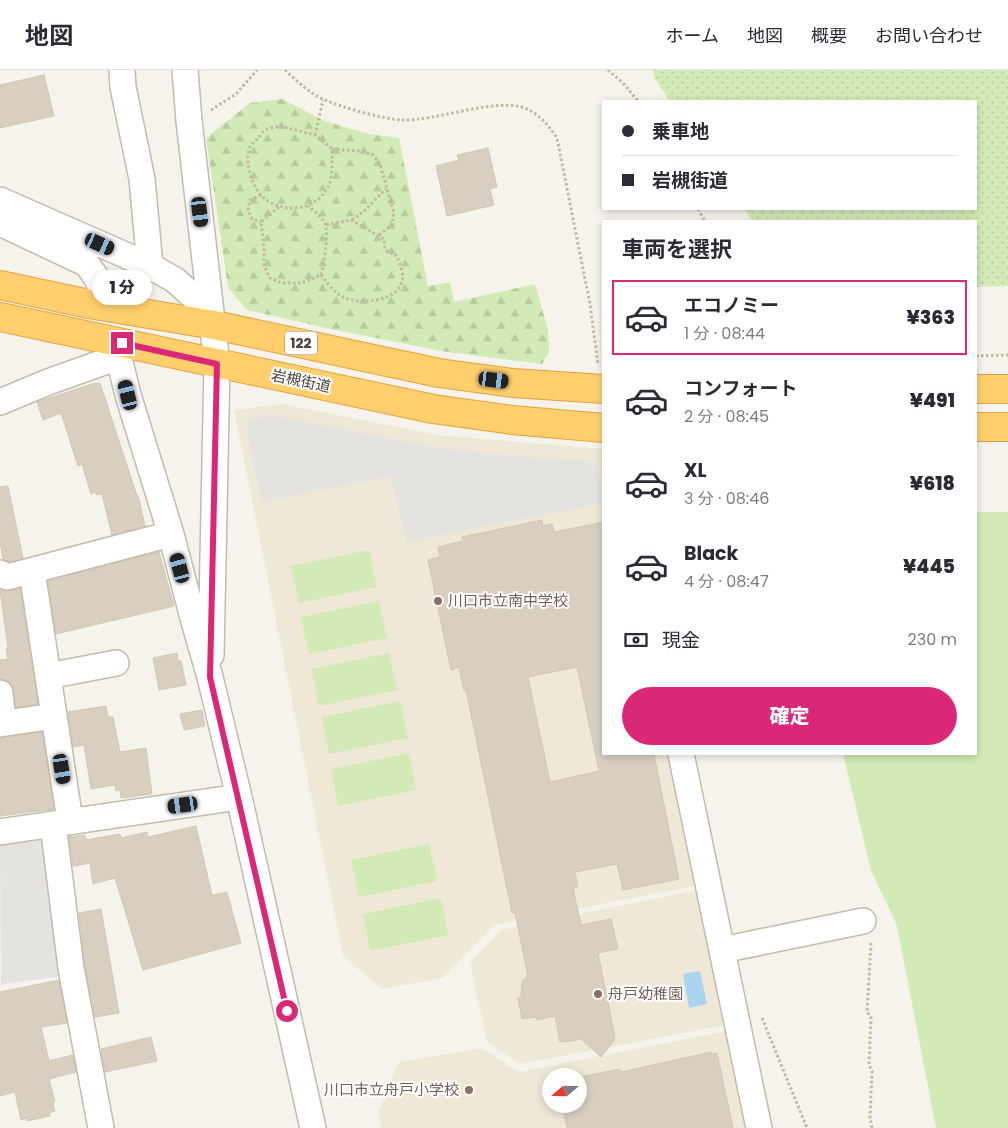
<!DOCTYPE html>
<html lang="ja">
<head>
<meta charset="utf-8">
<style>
  body { margin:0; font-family:Poppins,"Noto Sans JP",sans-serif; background:#f2f2f3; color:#2b2b33; height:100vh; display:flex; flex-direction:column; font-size:19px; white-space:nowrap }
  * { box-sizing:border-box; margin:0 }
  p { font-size:16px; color:#7c7c81 }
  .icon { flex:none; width:28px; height:28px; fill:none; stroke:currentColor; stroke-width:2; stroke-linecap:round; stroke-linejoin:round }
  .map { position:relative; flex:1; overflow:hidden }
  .side { position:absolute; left:602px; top:150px; width:375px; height:535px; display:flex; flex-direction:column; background:#fff; border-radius:0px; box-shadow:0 2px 8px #0003 }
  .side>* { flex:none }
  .top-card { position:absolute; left:602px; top:30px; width:375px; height:110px; border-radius:0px; box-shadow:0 2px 8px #0003; display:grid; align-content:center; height:110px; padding:0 20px; background:#fff }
  .needle { width:32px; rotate:250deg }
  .tools { position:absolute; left:542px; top:998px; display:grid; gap:10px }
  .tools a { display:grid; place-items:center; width:45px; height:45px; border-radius:50%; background:#fff; box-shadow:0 2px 8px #0003; font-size:25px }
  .end { position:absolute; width:22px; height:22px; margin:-11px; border:6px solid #db2777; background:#fff; box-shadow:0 0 0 2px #fff }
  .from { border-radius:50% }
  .bubble { position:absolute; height:35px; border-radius:18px; background:#fff; box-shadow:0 2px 8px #0003; font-size:16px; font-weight:800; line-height:35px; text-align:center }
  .car { position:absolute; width:15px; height:30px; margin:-15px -8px; border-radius:6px; box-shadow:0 0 4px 1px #0007; background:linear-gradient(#222 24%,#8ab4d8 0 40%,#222 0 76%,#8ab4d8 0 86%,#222 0) }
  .top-card b { display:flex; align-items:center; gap:18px; height:48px; font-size:19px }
  .top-card b+b { border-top:1px solid #e1e1e2 }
  .top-card i { width:12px; height:12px; background:#2b2b33 }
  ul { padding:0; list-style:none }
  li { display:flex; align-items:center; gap:15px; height:75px; margin:0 10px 8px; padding:0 10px; border:2px solid transparent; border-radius:0px }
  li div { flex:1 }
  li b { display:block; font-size:19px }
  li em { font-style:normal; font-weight:800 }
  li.on { border-color:#db2777 }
  li>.icon { width:45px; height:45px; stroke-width:1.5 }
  h2 { padding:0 20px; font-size:22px; line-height:60px }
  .pay { display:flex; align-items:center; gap:12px; height:55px; padding:0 20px; font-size:19px }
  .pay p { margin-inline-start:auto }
  .button { display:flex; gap:10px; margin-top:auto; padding:10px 20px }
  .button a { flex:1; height:58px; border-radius:30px; background:#db2777; color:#fff; font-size:20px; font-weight:800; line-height:58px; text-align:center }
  header { display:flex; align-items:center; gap:30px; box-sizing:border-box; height:70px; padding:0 25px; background:#fff; border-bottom:1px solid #e1e1e2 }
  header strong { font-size:24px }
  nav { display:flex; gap:28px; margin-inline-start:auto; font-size:18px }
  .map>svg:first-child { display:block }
  .education { fill:#efe8d6; fill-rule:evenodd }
  .grass { fill:url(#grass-dots) }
  .forest { fill:url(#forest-firs) }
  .park { fill:#d2eab5 }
  .parking { fill:#e5e3e0 }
  .water { fill:#a9d4f2 }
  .building { fill:#d8cfc1; stroke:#d3c7b4; fill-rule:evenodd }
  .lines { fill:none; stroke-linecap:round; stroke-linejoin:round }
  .minor-casing { stroke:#c2bbae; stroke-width:28 }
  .highway-casing { stroke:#e0a43c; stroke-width:30 }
  .path { stroke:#c4b79f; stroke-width:3; stroke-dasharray:2.5 2.5; stroke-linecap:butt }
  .minor { stroke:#fff; stroke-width:25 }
  .highway { stroke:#ffcf6e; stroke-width:28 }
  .route { stroke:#db2777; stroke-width:6 }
  .education-dot { fill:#8d6e63; stroke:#fff; stroke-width:2 }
  .labels { text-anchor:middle; stroke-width:4; stroke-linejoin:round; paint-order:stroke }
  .shield { fill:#fff; stroke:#817c74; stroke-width:1 }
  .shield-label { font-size:14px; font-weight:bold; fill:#4b4439 }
  .street-label { font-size:15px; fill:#4b4439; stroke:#fff }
  .education-label { font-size:15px; fill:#785e54; stroke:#fff; text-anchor:start }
</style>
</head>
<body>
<header>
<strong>地図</strong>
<nav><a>ホーム</a><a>地図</a><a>概要</a><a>お問い合わせ</a></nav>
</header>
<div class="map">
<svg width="1008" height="1058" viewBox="0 0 1008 1058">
  <defs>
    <pattern id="grass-dots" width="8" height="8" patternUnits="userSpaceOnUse" patternTransform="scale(1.25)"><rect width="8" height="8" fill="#d2eab5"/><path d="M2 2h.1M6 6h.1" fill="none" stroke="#b6ca9c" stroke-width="1.8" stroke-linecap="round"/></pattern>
    <pattern id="forest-firs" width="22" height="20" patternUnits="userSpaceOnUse" patternTransform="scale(1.25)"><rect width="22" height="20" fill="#d2eab5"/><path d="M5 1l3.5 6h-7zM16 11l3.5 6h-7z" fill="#b6ca9c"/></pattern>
  </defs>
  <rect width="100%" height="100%" fill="#f6f3ec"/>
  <path class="education" d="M282 334 439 365 604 379V684H670L699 815 494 855 443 908 382 919 343 886 234 340Z
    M698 820 726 955 520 994 487 972 470 893 501 860Z
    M727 961 745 1058H382L378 1042 399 992 482 978 518 1002ZM551 1006H579V1034H551Z"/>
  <path class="grass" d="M653 0H1008V216L976 217V151H752L744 139H976V31H670L655 9Z"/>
  <path class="forest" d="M282 29 325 51 369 64 399 68 428 216 450 212 454 232 535 214 548 260 549 282 542 294 441 281 335 260 247 240 228 217 206 68 250 33Z"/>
  <path class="park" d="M976 442H1008V1058H936L897 856 871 800 843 684H976Z
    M369 480 377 517 299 533 291 496Z
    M379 531 387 568 309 584 301 547Z
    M389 583 397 620 319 636 311 599Z
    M400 631 408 668 329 684 322 647Z
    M409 683 416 720 338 736 331 699Z
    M429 774 437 811 359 827 351 790Z
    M441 828 448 865 370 881 363 844Z"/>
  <path class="parking" d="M272 345 438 378 543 389 595 391 604 425V433L407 472 391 406 262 432 250 377 246 350Z
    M47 768 66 906 1 914 0 775Z"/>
  <path class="water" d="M700 901 707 934 689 938 683 904Z"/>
  <path class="building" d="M44 5 54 46 0 58V15Z
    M488 78 497 117 490 119 494 135 447 146 436 96 459 90 457 85Z
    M95 313V314L100 313 137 426 138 425 145 456 112 465 102 424 97 425 95 422 91 424 82 394 78 396 61 343 43 350 37 332Z
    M8 416 23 488 9 492 3 489 0 472V417Z
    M542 450 543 456 552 454 554 462 604 452V684H654L679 809 623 820 617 794 575 802 578 817 573 818 581 855 611 849 618 879 598 883 615 967 614 971 601 987 581 969 565 972V971L560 972 555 946 537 950 536 947 522 949 518 928 521 927 522 911 528 906 515 843H512L466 620 464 621 459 597 451 600 428 490 440 487 438 477 463 471 462 467ZM577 597 599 701 550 712 528 607Z
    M159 482 174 536 56 564 48 511Z
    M20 518 38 634 16 637 12 615 6 610 0 609V590L8 589 6 579 8 578 0 520 10 521Z
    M177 583 178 591H181L186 615 159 620 153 588Z
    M106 636 108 647H113L120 682 146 678 152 724 121 728 120 720 116 721 115 715 91 719 84 675 73 677 68 642Z
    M202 640 205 656 184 660 180 644Z
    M42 662 54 739 0 746V668Z
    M196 756 212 825 227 822 241 873 143 900 115 808 93 814 90 793 73 796 69 767 85 765 86 770 120 764 121 768 147 762 148 767Z
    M101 839 119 943 95 947 85 896 79 843Z
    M59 910 67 953 41 957 49 991 73 985 76 1002 49 1009 55 1032 53 1033 55 1041 49 1043 50 1046 27 1051V1048L21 1050 15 1022 0 1026V922Z
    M151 967 157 991 105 1002 101 979Z
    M711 982V984L717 983 733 1058H567L562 1034H579V1007L620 999 621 1002Z"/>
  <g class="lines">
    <g class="minor-casing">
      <path id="minor" d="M122 0 123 17 142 109 150 196
        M185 0 189 51 217 294 211 585
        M0 130 150 196 175 210 196 229 212 253
        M0 153 87 194 98 210 101 221
        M117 280 128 325 171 464 193 548 210 607 239 727 313 1058
        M0 332 48 312 118 287
        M32 501 70 751
        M0 503 7 507 171 464
        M48 606 116 593
        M0 623 3 653
        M0 654 54 646
        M681 684 759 1058
        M53 754 71 898 101 1058
        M0 762 239 727
        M722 880 863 851"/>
    </g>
    <g class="highway-casing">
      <path id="highway" d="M0 215 89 234 214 255 439 303 513 313 604 319
        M0 247 433 339 512 350 604 358
        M976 319H1008
        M976 357H1008"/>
    </g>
    <path class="path" d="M285 0C297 11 310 24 325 30 344 38 382 49 403 50 437 51 499 26 527 39 540 45 549 56 557 68L590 234 598 295
      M608 0 623 13 638 31
      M211 40 236 24 257 0
      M280 56 315 65 332 79C332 88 333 109 328 117 316 142 278 145 260 124 251 113 244 90 250 77 251 74 256 71 258 68 260 66 263 61 265 60 269 58 276 57 280 56Z
      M315 65 323 30
      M332 79 360 81 373 85 380 94 394 143 392 155 379 165
      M261 125 250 130 248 140 252 149 261 152
      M279 137 261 152 264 178V196L270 208 281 213H302L321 205C324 194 329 163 325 153 321 146 314 141 308 136
      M698 139 705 151
      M352 150 364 141 386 119
      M321 205C327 213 334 222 343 227 358 235 396 232 402 212 405 204 399 193 397 186L385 180 384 169 351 150 326 155
      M976 286 1008 285
      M871 873 867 942 871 947 869 995 872 1001 870 1047 872 1058
      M762 948 807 1058"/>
    <use href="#minor" class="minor"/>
    <use href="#highway" class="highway"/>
  </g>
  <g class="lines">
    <path class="route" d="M122 273 217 294 210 607 287 941"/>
  </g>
  <g class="education-dot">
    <circle cx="438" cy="531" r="5"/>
    <circle cx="598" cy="924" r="5"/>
    <circle cx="469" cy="1020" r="5"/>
  </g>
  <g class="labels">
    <rect class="shield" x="285" y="261.5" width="32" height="23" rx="4"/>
    <g class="shield-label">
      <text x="301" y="278">122</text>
    </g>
    <g class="street-label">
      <text transform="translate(301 311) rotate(12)" y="5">岩槻街道</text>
    </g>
    <g class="education-label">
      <text x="448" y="536">川口市立南中学校</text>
      <text x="608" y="929">舟戸幼稚園</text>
      <text x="459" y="1025" text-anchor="end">川口市立舟戸小学校</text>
    </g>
  </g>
</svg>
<div class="tools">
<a><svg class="needle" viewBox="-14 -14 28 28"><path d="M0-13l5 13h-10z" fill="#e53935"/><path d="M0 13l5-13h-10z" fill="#7c7c81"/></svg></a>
</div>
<i class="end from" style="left:287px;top:941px"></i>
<i class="end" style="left:122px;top:273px"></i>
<div class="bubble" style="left:92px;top:200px;width:60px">1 分</div>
<i class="car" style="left:200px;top:142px;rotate:173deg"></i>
<i class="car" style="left:100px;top:174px;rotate:114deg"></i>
<i class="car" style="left:494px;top:310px;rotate:97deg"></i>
<i class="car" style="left:128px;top:325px;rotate:346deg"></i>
<i class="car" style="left:180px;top:498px;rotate:345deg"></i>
<i class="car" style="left:62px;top:699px;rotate:171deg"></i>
<i class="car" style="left:183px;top:735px;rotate:262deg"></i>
<div class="top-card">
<b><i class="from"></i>乗車地</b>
<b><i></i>岩槻街道</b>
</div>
<section class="side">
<h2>車両を選択</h2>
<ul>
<li class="on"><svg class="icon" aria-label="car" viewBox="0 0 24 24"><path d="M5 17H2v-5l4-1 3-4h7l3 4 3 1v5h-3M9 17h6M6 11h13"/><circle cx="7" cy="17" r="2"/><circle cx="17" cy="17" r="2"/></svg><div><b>エコノミー</b><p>1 分 · 08:44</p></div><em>¥363</em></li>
<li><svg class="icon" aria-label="car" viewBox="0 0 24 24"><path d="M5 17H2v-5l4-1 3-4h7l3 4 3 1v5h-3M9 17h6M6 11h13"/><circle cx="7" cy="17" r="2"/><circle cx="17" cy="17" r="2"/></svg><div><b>コンフォート</b><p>2 分 · 08:45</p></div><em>¥491</em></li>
<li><svg class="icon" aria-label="car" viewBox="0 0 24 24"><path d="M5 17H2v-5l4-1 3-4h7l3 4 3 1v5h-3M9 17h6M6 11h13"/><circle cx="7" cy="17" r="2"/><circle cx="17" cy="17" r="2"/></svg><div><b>XL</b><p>3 分 · 08:46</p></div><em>¥618</em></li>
<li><svg class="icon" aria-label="car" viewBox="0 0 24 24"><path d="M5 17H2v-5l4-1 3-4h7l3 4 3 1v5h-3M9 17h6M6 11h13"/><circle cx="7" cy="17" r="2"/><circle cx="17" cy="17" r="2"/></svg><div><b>Black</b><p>4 分 · 08:47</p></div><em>¥445</em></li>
</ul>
<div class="pay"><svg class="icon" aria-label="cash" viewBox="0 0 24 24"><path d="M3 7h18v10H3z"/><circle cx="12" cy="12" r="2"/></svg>現金<p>230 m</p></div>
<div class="button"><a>確定</a></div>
</section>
</div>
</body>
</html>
